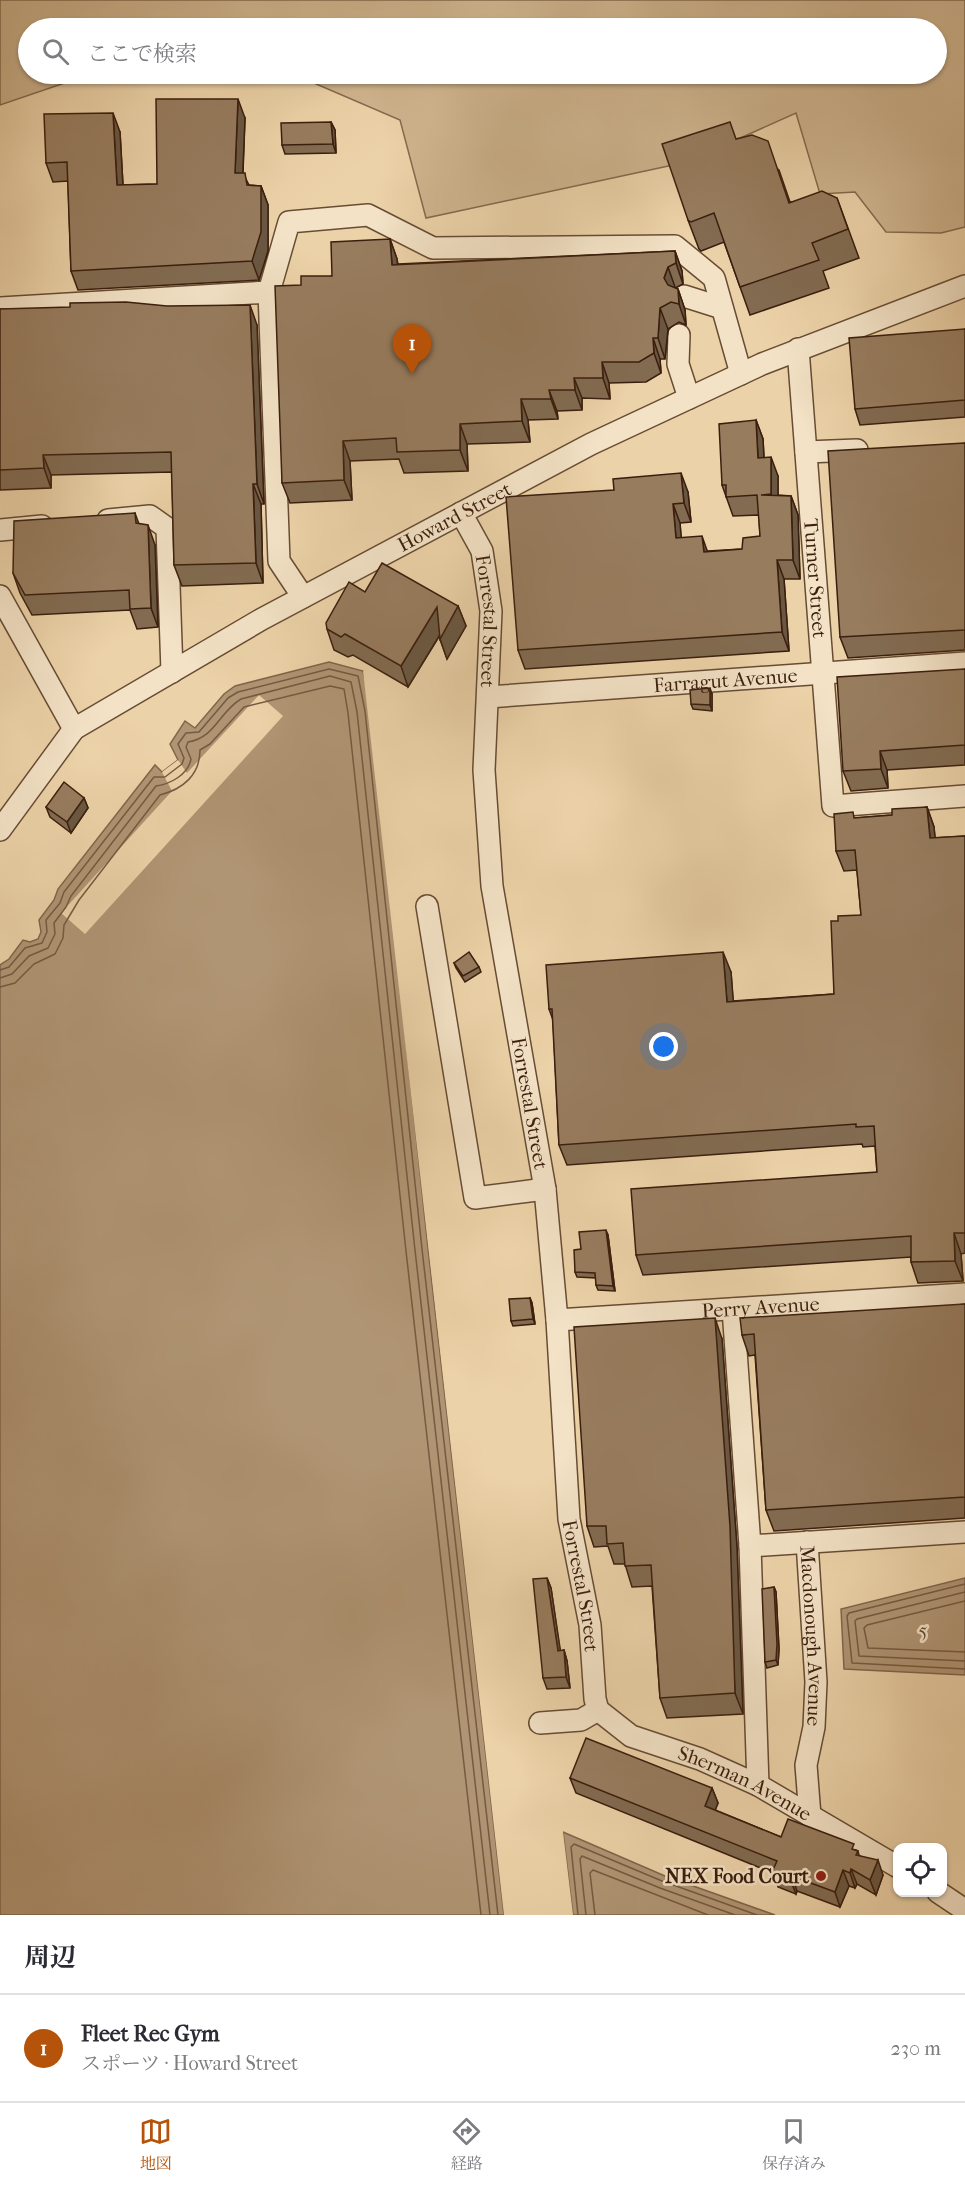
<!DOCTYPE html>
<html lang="ja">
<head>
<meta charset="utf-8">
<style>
	body { margin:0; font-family:"IM FELL French Canon","Noto Serif JP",serif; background:#f2f2f3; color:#2b2b33 }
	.controls { position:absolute; right:18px; bottom:18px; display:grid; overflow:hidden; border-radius:12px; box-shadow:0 2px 4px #0004 }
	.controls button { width:54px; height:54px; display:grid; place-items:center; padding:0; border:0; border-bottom:2px solid #e1e1e2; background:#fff; color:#2b2b33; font:30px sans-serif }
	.you { position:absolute; left:664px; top:1047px; width:21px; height:21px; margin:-15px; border:4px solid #fff; border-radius:50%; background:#1a73e8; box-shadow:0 0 0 9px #1a73e833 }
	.badge { display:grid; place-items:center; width:39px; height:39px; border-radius:50%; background:#b45309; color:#fff; font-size:20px; font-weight:700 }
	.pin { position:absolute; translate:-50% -50px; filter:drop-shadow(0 2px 3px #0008) }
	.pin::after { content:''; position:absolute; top:32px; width:21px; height:18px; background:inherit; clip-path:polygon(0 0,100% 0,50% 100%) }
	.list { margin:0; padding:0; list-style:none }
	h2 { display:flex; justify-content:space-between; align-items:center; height:78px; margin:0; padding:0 24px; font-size:26px }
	h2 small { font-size:20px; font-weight:400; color:#7c7c81 }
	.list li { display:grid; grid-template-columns:39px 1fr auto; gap:18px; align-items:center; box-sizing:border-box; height:108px; padding:0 24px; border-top:2px solid #e1e1e2 }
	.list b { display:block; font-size:22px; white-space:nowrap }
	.list p { margin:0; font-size:20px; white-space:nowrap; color:#7c7c81 }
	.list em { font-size:20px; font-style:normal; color:#7c7c81 }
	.icon { flex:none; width:33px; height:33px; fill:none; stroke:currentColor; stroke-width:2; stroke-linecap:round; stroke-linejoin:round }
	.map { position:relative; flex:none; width:965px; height:1915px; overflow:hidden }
	.search { position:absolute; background:#fff; box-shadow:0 2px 4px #0004; left:18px; right:18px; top:18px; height:66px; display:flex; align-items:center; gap:15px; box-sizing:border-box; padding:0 21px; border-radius:33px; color:#7c7c81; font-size:22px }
	.sheet { height:186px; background:#fff }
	nav { display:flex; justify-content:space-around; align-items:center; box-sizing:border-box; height:84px; border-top:2px solid #e1e1e2; background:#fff; font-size:16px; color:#7c7c81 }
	nav a { display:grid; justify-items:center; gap:3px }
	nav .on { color:#b45309 }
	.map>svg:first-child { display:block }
</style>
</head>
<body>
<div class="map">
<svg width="965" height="1915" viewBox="0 0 965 1915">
	<rect width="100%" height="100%" fill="#ecd2a8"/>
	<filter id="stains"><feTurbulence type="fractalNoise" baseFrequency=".00333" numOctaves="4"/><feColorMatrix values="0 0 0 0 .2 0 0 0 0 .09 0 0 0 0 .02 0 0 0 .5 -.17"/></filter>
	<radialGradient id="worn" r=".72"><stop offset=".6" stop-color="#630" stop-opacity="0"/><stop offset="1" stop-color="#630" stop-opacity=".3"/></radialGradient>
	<path fill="#ceb48e" stroke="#846a4e" stroke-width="1.5" d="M0,0H965V227L941,233L886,232L855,192L820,194L796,113L687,162L426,218L400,120L293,74H936V28H28V74H91L0,105Z"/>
	<g fill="#b09574" stroke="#81664b" stroke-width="1.5">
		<path d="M329,662L363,671L371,710L428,1248L504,1915H0V965L9,959L23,940L30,942L38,939L41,932L39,920L54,900L58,889L155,765L162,772L178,760L170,744L185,721L195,728L224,694L235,686Z"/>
		<path d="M965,1578V1675L844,1669L841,1609Z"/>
		<path d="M563,1832L665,1876L775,1915H573Z"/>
	</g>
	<g fill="#ecd2a8">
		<path d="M363,671L367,672L374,710L431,1248L507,1915H504Z"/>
		<path d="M259,695L283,716L85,934L61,913L172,791L162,772L178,760L187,773Z"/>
		<path d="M563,1829V1832L573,1915H570L560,1833Z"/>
	</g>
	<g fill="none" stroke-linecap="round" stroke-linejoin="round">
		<g stroke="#765a41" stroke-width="1.5">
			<path d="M0,970L9,967L25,948L42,943L47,932L46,920L60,903L64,892L154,777H165L182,764L184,758L178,744L186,733L199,732L228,698L238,692L329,669L358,676L365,711L422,1249L498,1915"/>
			<path d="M0,978L12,974L29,956L48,948L55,934L54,923L66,907L71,896L156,786C170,784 188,775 191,759L186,747L188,742C215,738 219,712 241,699L330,676L351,682L357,712L415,1250L490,1915"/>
			<path d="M0,987L15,983L34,964L55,954L63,938L64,925L79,900L160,795C183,789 200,775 200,750L210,744L244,707L330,686L344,689L348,713L406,1251L481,1915"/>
			<path d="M965,1584L849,1613L847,1616L852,1663L965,1669"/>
			<path d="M965,1592L857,1619L855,1621L859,1656L965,1661"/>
			<path d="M965,1601L867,1625L864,1628L868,1648L965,1652"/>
			<path d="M578,1915L571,1847L574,1844L662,1881L757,1915"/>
			<path d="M586,1915L580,1859L582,1856L660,1888L735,1915"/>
			<path d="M595,1915L590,1873L593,1870L708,1915"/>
		</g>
		<defs>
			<g id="minor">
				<path d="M684,296L722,308"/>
				<path d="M0,308L269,292"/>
				<path d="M679,335L678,364L689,398"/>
				<path id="s1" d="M798,349L833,806L965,796"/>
				<path d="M806,452L857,450"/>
				<path id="s2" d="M461,513L482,551L491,611L484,770L492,886L545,1189L557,1320L569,1519L590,1625L595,1699L598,1710L631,1736L700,1759L758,1785L898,1867"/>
				<path d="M108,520L150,516L167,528L172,672"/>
				<path d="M0,530L42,526"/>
				<path d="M0,596L74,729"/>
				<path d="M303,597L279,561L269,292L289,222L368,215L433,248L675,246L714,278L741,374"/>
				<path id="s3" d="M488,697L965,663"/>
				<path id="s4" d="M0,830L74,729L262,619L591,444L762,364L965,286"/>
				<path d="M427,906L475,1198L545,1189"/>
				<path d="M733,1309L750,1546L758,1785"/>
				<path id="s5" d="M557,1320L965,1294"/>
				<path id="s6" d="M807,1542L816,1682L814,1727L806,1765L810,1816"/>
				<path d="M750,1546L965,1532"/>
				<path d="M540,1723L581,1720L598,1710"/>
				<path d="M938,1892L965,1910"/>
			</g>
		</defs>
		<use href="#minor" stroke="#674c34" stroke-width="24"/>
		<use href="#minor" stroke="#f3e2c6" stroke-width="21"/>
	</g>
	<g fill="#826b51" stroke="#3b1f0e" stroke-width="1.5">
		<path d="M245,118L243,173L249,185L261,186L268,205V251L259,280L78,290L71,271L68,181L53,182L46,163L120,132L123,185L157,184Z"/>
		<path d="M331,122L335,130L336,153L285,154L282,145Z"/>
		<path d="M736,139L779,170L790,202L837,198L859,258L823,271L829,288L750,315L724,242L701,251L699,249L688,220Z"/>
		<path d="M390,239L397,259L398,264L675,251L682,271L683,284L675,288L678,289L685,310L686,325L679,322L668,329L665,359H660L661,373L646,382L609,383L610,399L582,398V410L557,411L558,419L528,420L530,442L467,444L468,471L404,473L399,459L350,461L352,500L290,503L282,483L301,285L332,276Z"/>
		<path d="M0,309L257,325L264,504H261L263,583L182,586L174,565L172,472L51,475V488L0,490Z"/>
		<path d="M965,329V417L860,425L855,409Z"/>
		<path d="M756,420L763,439L764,458L778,476V495L791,496L798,515L800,579H784L789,651L525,669L518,650L614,490L688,492L691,522L680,523L681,538L708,551L742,549L760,536L759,515L733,516L722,485Z"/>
		<path d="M965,443V650L848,658L840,637Z"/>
		<path d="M135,513L139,524L155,545L158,627L137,629L130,610L32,615L20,593L13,573Z"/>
		<path d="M365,592L458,606L466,626L447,659L440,639V635L408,687L353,655L348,657L334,650L327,629Z"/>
		<path d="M965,669V765L887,770L888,788L851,791L843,771Z"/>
		<path d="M712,694V711L693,709L691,704Z"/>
		<path d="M84,798L88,808L71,833L50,817L46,807Z"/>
		<path d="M927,807L934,827L935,838L965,836V1253L961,1254L963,1281L918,1283L911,1262V1257L643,1275L636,1255L877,1172L875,1146L863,1147L862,1144L567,1165L559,1145L553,1020L549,1009L731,972L733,1001L834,994L838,921L861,915L857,870L844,871L836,851L855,818L892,815Z"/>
		<path d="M454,963L479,967L481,972L465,982L456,968Z"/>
		<path d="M608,1235L615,1291L598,1290L596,1285V1278L577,1277L575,1272L581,1249Z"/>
		<path d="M530,1298L532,1303L535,1324L513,1326L511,1321Z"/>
		<path d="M965,1304V1518L774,1531L766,1510L755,1355L749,1356L742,1335Z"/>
		<path d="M722,1339L737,1547L743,1714L667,1718L660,1698L652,1586L632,1587L625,1564H614L608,1546L594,1547L587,1526Z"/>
		<path d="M547,1578L551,1588L560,1651L564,1650L567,1661L570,1688L547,1689L543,1678Z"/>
		<path d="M774,1587L776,1592L779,1649L778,1665L767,1668L765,1662Z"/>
		<path d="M570,1778L712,1788L718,1803L715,1810L781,1837L856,1850L858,1851L859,1855L883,1875L876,1895L857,1884L855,1888L849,1886L840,1907L797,1891L796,1894L778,1887L773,1873L576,1793Z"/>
	</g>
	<g fill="#6a5742" stroke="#3b1f0e" stroke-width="1.5">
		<path d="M238,99L245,118L242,192L235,173Z"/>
		<path d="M113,113L120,132L124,204L117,185Z"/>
		<path d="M331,122L335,130L336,153L333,144Z"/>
		<path d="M261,186L268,205V251L259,280L252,261Z"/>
		<path d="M390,239L397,259L399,285L392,265Z"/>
		<path d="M675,251L682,271L683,284L676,263Z"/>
		<path d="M668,267L675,287L672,298L664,278Z"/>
		<path d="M678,289L685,310L686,325L679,304Z"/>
		<path d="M250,305L257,325L264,504L257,484Z"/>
		<path d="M660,308L668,329L665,359L658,338Z"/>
		<path d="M653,338L660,359L661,373L654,353Z"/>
		<path d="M602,362L609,383L610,399L603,378Z"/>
		<path d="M574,378L582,398V410L575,390Z"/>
		<path d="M549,390L557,411L558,419L551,399Z"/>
		<path d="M521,399L528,420L530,442L522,421Z"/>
		<path d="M756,420L763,439L765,478L758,458Z"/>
		<path d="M460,424L467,444L468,471L460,450Z"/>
		<path d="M343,441L350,461L352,500L344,480Z"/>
		<path d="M43,455L51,475V488L44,468Z"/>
		<path d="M771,457L778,476V514L771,494Z"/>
		<path d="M681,473L688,492L691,522L684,503Z"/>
		<path d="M253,484L261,504L263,583L256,563Z"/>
		<path d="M791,496L798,515L800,579L793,560Z"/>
		<path d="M673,504L680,523L683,558L676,538Z"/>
		<path d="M148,525L155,545L158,627L151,608Z"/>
		<path d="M702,536L709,556L704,552Z"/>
		<path d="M777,560L784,579L789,651L782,632Z"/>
		<path d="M458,606L466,626L447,659L440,639Z"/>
		<path d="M437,607L444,628L408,687L401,666Z"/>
		<path d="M710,688L712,694V711L710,705Z"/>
		<path d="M880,751L887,770L888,788L881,769Z"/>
		<path d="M84,798L88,808L71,833L67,822Z"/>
		<path d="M927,807L934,827L937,858L930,838Z"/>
		<path d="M723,952L731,972L735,1022L727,1002Z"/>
		<path d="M606,1230L608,1235L615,1291L613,1286Z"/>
		<path d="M954,1233L961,1254L963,1281L955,1261Z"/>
		<path d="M530,1298L532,1303L535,1324L533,1319Z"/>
		<path d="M715,1318L722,1339L737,1547L743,1714L735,1693Z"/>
		<path d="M547,1578L551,1588L562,1661L558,1651Z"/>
		<path d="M774,1587L776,1592L779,1649L778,1665L776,1660Z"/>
		<path d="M564,1650L567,1661L570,1688L566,1677Z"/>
		<path d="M712,1788L718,1803L711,1821L705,1806Z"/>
		<path d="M878,1860L883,1875L876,1895L870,1880Z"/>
		<path d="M851,1869L857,1884L855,1888L850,1873Z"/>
		<path d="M843,1870L849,1886L840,1907L835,1892Z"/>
		<path d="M792,1876L797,1891L796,1894L790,1879Z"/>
	</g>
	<g fill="#977c5e" stroke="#3b1f0e" stroke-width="1.5">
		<path d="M156,99H238L235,173H245L247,185L261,186V232L252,261L71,271L67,162L46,163L44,114L113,113L117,185L157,184Z"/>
		<path d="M331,122L333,144L282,145L281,123Z"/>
		<path d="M730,122L736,139L752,135L768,141L789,203L822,191L837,198L848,229L812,243L819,260L740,287L714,213L691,222L688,220L662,144Z"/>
		<path d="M390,239L392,265L675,251L676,263L668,267L664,278L668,285L678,289L679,304L671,302L660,308L658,338H653L654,353L639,362H602L603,378H574L575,390H549L551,399H521L522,421L460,424V450L397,452L396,438L343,441L344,480L282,483L275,286L301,285V276H332L331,242Z"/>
		<path d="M126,302L167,306L250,305L257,484H253L256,563L174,565L171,452L43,455L44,468L0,470V309L70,307V303Z"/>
		<path d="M965,329V400L855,409L849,338Z"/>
		<path d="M756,420L758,458L771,457V494L761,495L791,496L793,560H777L782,632L518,650L506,497L614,490L613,479L681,473L684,503L673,504L676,538L702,536L704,552L742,549L743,538L760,536L757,495L726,497V485H722L719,424Z"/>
		<path d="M965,443V630L840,637L828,451Z"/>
		<path d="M135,513L136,523L148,525L151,608L130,609L129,590L25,595L13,573L14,521Z"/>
		<path d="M382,563L458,606L440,639L437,607L401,666L345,634L341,637L327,629L326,623L349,582L365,592Z"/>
		<path d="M965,669V745L880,751L881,769L843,771L837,677Z"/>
		<path d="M710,688V705L691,704L690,690Z"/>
		<path d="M64,782L84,798L67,822L46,807Z"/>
		<path d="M927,807L930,838L965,836V1233H954L955,1261L911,1262V1236L636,1255L631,1189L877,1172L874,1126L856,1127V1124L559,1145L552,1009H549L546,965L723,952L727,1002L834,994L831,921H838V916L861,915L855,850L836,851L834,814L853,812L854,818L892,815V809Z"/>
		<path d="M469,952L479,967L463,976L454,963Z"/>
		<path d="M606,1230L613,1286L596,1285L595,1273L575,1272L574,1250L581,1249L579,1232Z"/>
		<path d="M530,1298L533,1319L511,1321L509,1299Z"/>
		<path d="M965,1304V1497L766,1510L754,1334L742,1335L740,1318Z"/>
		<path d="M715,1318L730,1526L735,1693L660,1698L651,1565L625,1566L623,1543L607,1544L606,1526H587L574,1327Z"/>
		<path d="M547,1578L558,1651L564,1650L566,1677L543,1678L533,1579Z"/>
		<path d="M774,1587L777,1644L776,1660L765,1662L762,1589Z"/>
		<path d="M586,1738L712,1788L705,1806L781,1837L788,1819L854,1844L852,1849L858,1851L856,1855L878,1860L870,1880L851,1869L850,1873L843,1870L835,1892L792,1876L790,1879L772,1872L777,1861L570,1778Z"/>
	</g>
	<circle fill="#8f2418" stroke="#f3e2c6" stroke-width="2" cx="821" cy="1876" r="6"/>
	<g text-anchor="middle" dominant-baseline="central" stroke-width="5" stroke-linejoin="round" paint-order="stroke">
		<g font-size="20" fill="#3b1f0e" stroke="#f3e2c6">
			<text stroke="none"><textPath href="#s4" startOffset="561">Howard Street</textPath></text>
			<text stroke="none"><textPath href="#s1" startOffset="230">Turner Street</textPath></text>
			<text stroke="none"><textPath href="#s2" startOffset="114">Forrestal Street</textPath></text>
			<text stroke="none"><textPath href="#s3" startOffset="238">Farragut Avenue</textPath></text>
			<text stroke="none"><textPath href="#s2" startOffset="600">Forrestal Street</textPath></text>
			<text stroke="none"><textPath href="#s5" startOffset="204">Perry Avenue</textPath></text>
			<text stroke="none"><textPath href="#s2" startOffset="1086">Forrestal Street</textPath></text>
			<text stroke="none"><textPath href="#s6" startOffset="94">Macdonough Avenue</textPath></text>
			<text stroke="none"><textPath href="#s2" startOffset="1377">Sherman Avenue</textPath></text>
		</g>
		<g font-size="20" font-weight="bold" fill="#3b1f0e" stroke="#f3e2c6" text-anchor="end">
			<text x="809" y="1876">NEX Food Court</text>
		</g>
		<g font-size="21" font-style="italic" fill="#644832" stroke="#f3e2c6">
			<text x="923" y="1631">5</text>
		</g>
	</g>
	<rect width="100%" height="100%" filter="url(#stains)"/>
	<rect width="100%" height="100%" fill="url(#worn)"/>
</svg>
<div class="controls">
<button><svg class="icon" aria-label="locate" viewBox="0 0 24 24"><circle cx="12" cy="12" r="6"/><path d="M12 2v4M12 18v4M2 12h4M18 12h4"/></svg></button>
</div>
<div class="you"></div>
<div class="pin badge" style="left:412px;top:374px">1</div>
<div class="search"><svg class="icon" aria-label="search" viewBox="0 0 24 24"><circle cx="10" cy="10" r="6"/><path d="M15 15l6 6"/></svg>ここで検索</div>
</div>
<section class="sheet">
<h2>周辺<small></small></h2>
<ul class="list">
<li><span class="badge">1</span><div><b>Fleet Rec Gym</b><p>スポーツ · Howard Street</p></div><em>230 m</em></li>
</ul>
</section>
<nav>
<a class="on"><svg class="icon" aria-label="map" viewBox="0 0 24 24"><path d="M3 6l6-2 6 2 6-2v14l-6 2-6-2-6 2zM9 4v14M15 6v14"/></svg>地図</a>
<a><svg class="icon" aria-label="directions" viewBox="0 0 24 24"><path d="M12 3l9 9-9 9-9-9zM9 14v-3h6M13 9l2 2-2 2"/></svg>経路</a>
<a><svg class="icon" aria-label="saved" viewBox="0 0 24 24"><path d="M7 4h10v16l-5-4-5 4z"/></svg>保存済み</a>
</nav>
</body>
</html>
